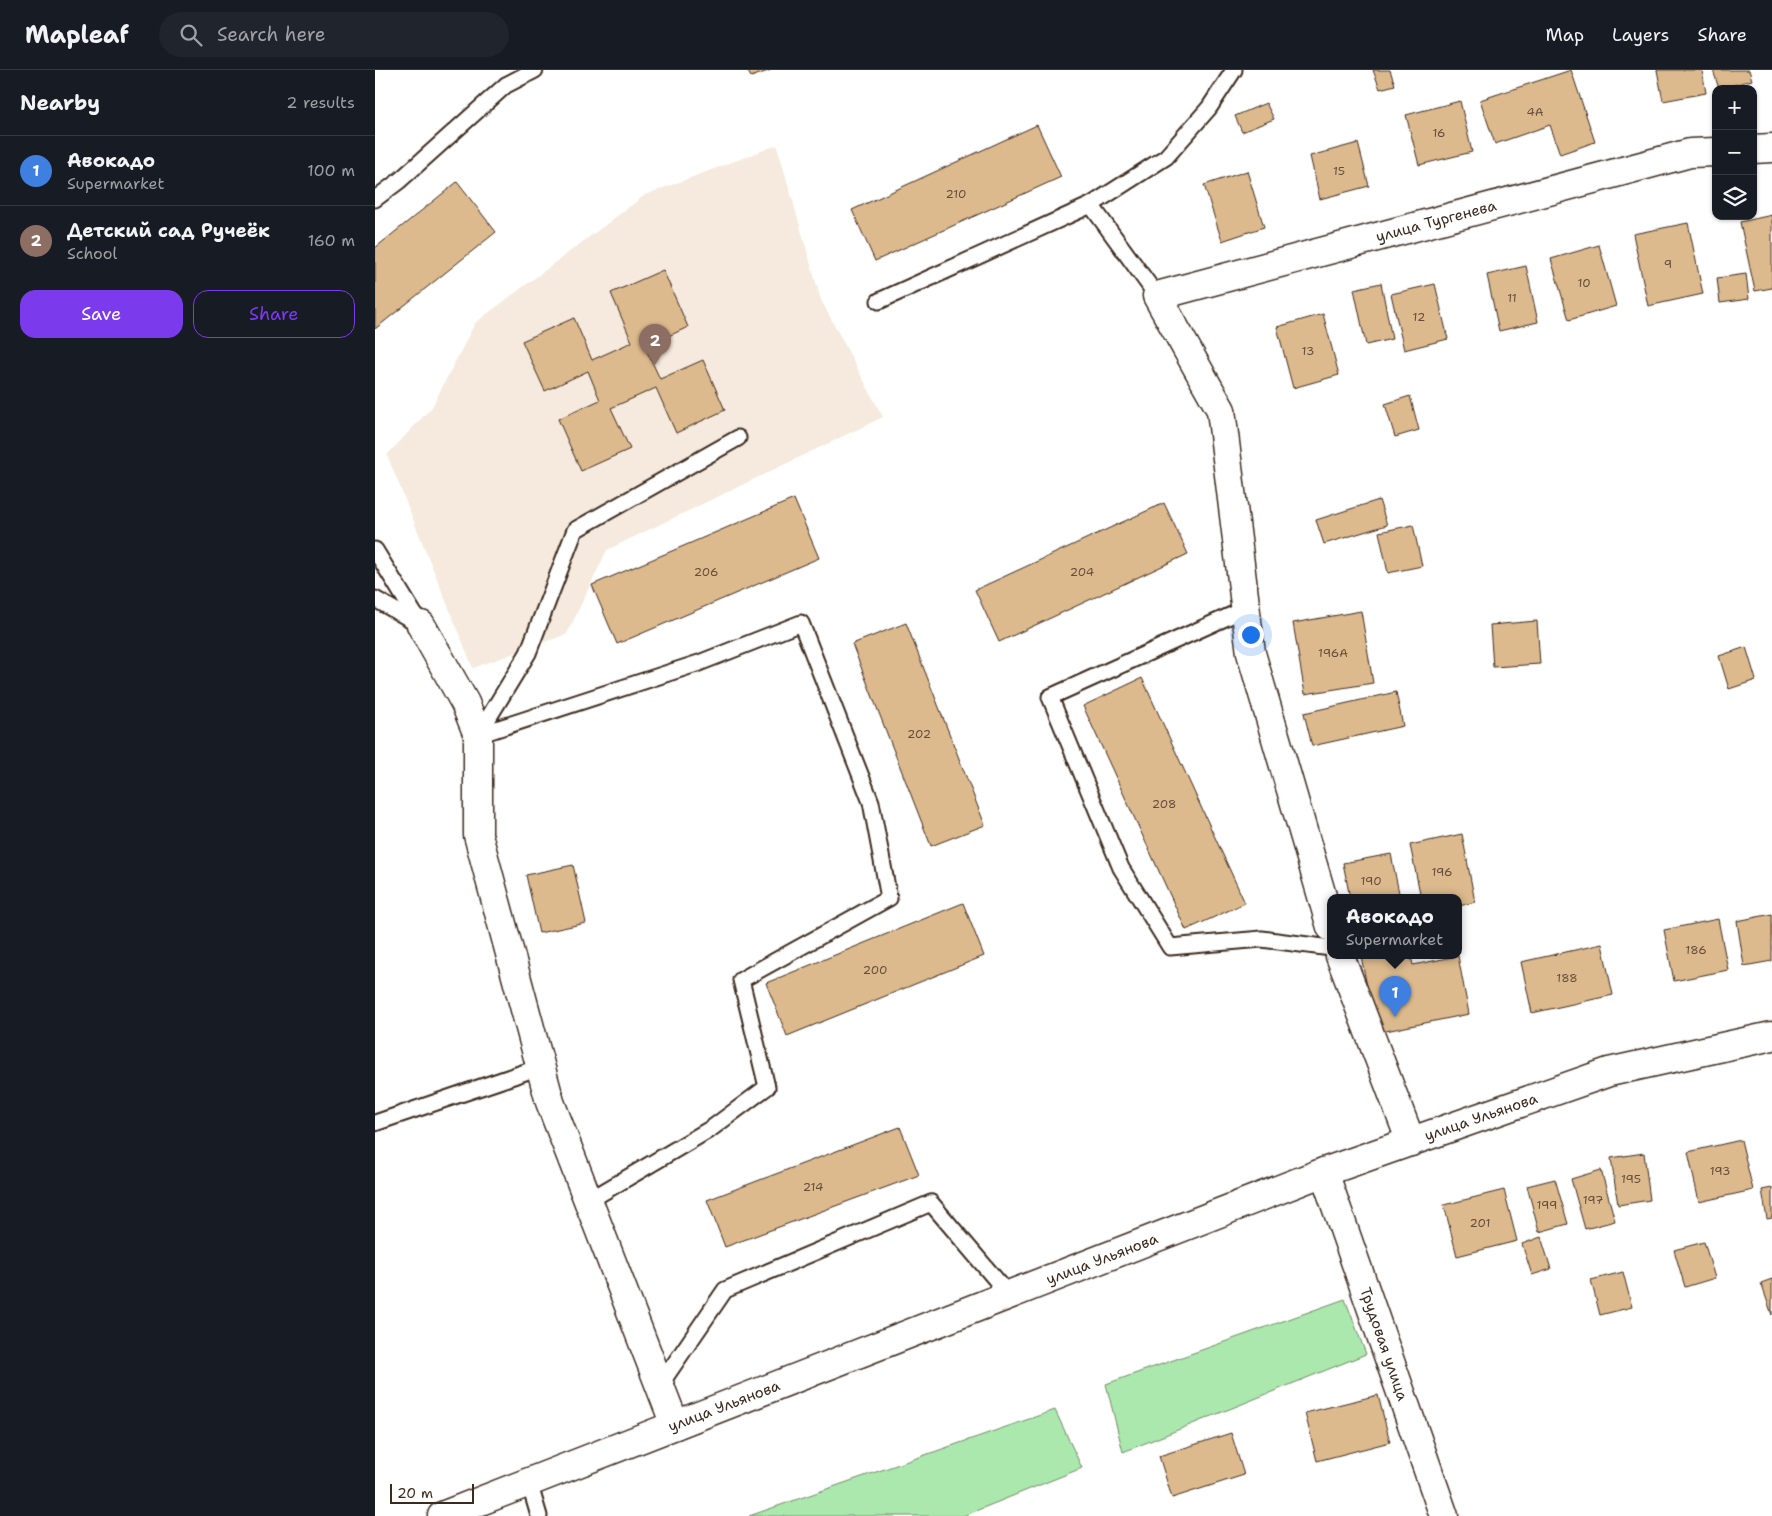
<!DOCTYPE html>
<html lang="en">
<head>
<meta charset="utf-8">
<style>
	body { margin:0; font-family:"Shantell Sans",sans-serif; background:#20242c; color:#f1f3f6 }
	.controls { position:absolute; right:15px; top:15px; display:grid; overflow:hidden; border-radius:10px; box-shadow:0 1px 4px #0004 }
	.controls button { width:45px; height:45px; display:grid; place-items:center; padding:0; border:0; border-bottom:1px solid #363941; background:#171b24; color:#f1f3f6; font:25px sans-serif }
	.scale { position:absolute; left:15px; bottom:12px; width:84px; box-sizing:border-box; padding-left:5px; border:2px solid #3b2a1e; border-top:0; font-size:14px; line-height:18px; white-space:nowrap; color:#3b2a1e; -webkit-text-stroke:4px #fff; paint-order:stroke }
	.you { position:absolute; left:875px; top:564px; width:18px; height:18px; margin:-12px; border:4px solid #fff; border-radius:50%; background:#1a73e8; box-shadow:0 0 0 8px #1a73e833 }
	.badge { display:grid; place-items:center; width:32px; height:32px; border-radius:50%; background:#7c3aed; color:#fff; font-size:16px; font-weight:700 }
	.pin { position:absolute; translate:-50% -41px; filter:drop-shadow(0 1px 2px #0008) }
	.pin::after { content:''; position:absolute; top:26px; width:18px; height:15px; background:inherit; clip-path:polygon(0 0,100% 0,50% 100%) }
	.popup { position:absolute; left:952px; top:824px; width:135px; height:65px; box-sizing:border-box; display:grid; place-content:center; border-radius:10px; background:#171b24; filter:drop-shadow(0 1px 4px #0005); font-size:16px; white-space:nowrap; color:#9ea1a6 }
	.popup b { font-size:19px; color:#f1f3f6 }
	.popup::after { content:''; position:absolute; left:50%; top:100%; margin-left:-10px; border:10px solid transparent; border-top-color:#171b24 }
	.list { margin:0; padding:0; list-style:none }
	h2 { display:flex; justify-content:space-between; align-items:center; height:65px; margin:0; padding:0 20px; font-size:21px }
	h2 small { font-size:16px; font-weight:400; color:#9ea1a6 }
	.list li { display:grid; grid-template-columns:32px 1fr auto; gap:15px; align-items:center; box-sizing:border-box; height:70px; padding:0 20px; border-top:1px solid #363941 }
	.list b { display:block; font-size:19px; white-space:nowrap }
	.list p { margin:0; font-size:16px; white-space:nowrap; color:#9ea1a6 }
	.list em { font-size:16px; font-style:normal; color:#9ea1a6 }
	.actions { display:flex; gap:10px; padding:15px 20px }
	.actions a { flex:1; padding:11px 0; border:1px solid #7c3aed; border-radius:15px; text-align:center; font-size:18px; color:#7c3aed }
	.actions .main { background:#7c3aed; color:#fff }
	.icon { flex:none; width:28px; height:28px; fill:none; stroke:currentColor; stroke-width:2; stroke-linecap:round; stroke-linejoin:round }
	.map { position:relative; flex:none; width:1397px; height:1446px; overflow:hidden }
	header { display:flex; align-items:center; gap:30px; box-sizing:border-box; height:70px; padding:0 25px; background:#171b24; border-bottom:1px solid #363941 }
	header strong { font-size:24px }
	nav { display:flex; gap:28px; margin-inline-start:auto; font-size:18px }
	.search { width:350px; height:45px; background:#20242c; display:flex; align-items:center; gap:12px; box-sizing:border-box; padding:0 18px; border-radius:28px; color:#9ea1a6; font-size:19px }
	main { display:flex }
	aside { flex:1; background:#171b24 }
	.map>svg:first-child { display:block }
</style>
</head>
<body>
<header>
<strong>Mapleaf</strong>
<div class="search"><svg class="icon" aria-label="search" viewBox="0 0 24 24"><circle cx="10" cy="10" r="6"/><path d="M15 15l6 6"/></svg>Search here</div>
<nav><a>Map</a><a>Layers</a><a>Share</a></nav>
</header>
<main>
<aside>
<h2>Nearby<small>2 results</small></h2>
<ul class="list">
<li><span class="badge" style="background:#3f7fe0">1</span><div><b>Авокадо</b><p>Supermarket</p></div><em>100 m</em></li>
<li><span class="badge" style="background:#8d6e63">2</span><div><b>Детский сад Ручеёк</b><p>School</p></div><em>160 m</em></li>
</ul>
<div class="actions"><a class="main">Save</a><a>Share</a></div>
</aside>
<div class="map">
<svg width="1397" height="1446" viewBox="0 0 1397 1446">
	<rect width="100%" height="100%" fill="#fff"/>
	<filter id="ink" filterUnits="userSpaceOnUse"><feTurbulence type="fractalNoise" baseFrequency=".02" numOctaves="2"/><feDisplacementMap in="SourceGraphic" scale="10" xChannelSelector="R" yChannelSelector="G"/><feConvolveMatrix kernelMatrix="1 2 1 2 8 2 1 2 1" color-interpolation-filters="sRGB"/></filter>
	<g filter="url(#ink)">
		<path fill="#f5eadd" d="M402,75L446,230L508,347L232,480L192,564L98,598L12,385L57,337L100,253L270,125Z"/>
		<g fill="#abe8ae" stroke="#738966">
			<path d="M970,1229L991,1284L748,1382L731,1314Z"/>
			<path d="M680,1340L707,1398L588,1446H374Z"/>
		</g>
		<g fill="#ddba8e" stroke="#3b2a1e">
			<path d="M372,0H396L376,7Z"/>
			<path d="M998,0H1015L1020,15L1005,19Z"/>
			<path d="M1196,0L1220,72L1185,84L1175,55L1120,74L1105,30Z"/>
			<path d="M1282,0H1327L1331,23L1288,31Z"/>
			<path d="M1338,0H1374L1377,10L1344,19Z"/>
			<path d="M1085,31L1097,82L1044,95L1031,45Z"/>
			<path d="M891,33L899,49L867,62L860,46Z"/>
			<path d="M662,55L686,107L500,191L477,140Z"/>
			<path d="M983,73L994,116L945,129L935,86Z"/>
			<path d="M872,101L889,157L847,171L829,115Z"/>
			<path d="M82,112L121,162L0,259V178Z"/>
			<path d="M1397,145V218L1380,221L1365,152Z"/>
			<path d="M1313,153L1328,224L1273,236L1258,164Z"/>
			<path d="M1224,175L1241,236L1194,250L1176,189Z"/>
			<path d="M1151,196L1163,252L1124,261L1112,205Z"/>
			<path d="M288,200L313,257L270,277L285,309L328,290L350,340L301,363L281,318L236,338L255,379L206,401L183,349L225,330L213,301L170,321L147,271L199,248L217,290L257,272L236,223Z"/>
			<path d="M1371,204L1374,229L1345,233L1342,208Z"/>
			<path d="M1006,213L1017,269L991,275L979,219Z"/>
			<path d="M1060,214L1073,269L1029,280L1016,224Z"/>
			<path d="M948,244L964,305L918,318L902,257Z"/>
			<path d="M1035,326L1044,360L1020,367L1010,334Z"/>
			<path d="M419,429L444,488L242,574L217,515Z"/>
			<path d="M1004,430L1012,455L949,474L941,450Z"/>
			<path d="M789,433L813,484L624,572L600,520Z"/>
			<path d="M1038,455L1047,496L1013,503L1004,462Z"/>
			<path d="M986,541L998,613L930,624L918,553Z"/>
			<path d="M1162,551L1165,594L1118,597L1115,555Z"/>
			<path d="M531,553L610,755L556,776L477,574Z"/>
			<path d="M1371,577L1381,610L1354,619L1344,586Z"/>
			<path d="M767,608L870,833L811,860L708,636Z"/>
			<path d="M1021,622L1028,656L937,676L929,643Z"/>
			<path d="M1087,764L1100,832L1084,836V828H1046L1035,775Z"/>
			<path d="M1016,784L1025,828H975L968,793Z"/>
			<path d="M198,795L211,853L164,863L151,805Z"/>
			<path d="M588,833L609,886L412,966L391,913Z"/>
			<path d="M1397,844V891L1369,896L1362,851Z"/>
			<path d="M1343,849L1353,900L1299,911L1289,860Z"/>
			<path d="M1227,874L1238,925L1157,943L1146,892Z"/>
			<path d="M986,886H1036L1038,895L1083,886L1094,944L1001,963Z"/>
			<path d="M525,1057L544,1105L350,1177L332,1130Z"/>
			<path d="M1366,1070L1378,1120L1324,1132L1313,1082Z"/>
			<path d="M1269,1083L1275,1130L1243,1135L1236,1088Z"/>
			<path d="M1226,1100L1240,1151L1210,1159L1196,1109Z"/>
			<path d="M1180,1109L1193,1154L1164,1162L1152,1116Z"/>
			<path d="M1397,1118V1148L1392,1149L1387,1120Z"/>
			<path d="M1129,1120L1142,1171L1082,1186L1069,1135Z"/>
			<path d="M1166,1167L1176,1199L1157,1205L1147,1174Z"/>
			<path d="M1329,1172L1340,1208L1310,1217L1299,1180Z"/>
			<path d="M1248,1202L1257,1237L1225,1245L1216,1210Z"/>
			<path d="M1397,1209V1245L1386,1213Z"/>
			<path d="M1003,1325L1015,1372L942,1391L930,1343Z"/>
			<path d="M856,1363L869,1405L797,1428L784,1386Z"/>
		</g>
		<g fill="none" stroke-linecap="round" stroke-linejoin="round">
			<defs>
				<g id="service">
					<path d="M0,129L24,111L131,15L160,0"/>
					<path d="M782,226L716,135L791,87L834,38L859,0"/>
					<path d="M504,231L716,135"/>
					<path d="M0,480L46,555"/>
					<path d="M0,529L44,554"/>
					<path d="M870,539L675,627L746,798L795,877L887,869L956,878"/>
					<path d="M0,1053L165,997"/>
					<path d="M213,1131L337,1058L392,1017L366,910L514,828L496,732L426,553L324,593L103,665L153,583L200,460L363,368"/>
					<path d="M285,1315L350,1220L556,1133L634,1225"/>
					<path d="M154,1412L164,1446"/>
				</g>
				<g id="minor">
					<path d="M1378,79L1397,78"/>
					<path d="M46,555L90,633L103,665V765L175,1032L300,1355"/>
					<path d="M956,857L876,583L846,340L782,226L1315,83L1341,82"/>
					<path d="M965,886L1036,1072"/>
					<path d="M949,1102L1069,1446"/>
				</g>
				<path id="secondary" d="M67,1446L949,1102L1234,1002L1397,966"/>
			</defs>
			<use href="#service" stroke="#3b2a1e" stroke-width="19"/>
			<use href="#minor" stroke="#3b2a1e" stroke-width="31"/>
			<use href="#secondary" stroke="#3b2a1e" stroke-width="31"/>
			<use href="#service" stroke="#fff" stroke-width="15"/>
			<use href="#minor" stroke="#fff" stroke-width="28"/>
			<use href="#secondary" stroke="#fff" stroke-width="28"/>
		</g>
	</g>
	<g text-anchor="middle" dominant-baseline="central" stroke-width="4" stroke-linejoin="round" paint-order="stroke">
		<g font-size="12" fill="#644e3a">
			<text x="1160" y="42">4А</text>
			<text x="1064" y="63">16</text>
			<text x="964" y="101">15</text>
			<text x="581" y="124">210</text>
			<text x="1293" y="194">9</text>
			<text x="1209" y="213">10</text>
			<text x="1137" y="228">11</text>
			<text x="1044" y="247">12</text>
			<text x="933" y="281">13</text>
			<text x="331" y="502">206</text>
			<text x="707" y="502">204</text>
			<text x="958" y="583">196А</text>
			<text x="544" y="664">202</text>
			<text x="789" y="734">208</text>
			<text x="1067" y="802">196</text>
			<text x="996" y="811">190</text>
			<text x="1321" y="880">186</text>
			<text x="500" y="900">200</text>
			<text x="1192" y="908">188</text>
			<text x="1345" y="1101">193</text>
			<text x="1256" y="1109">195</text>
			<text x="438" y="1117">214</text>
			<text x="1218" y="1130">197</text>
			<text x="1172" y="1135">199</text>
			<text x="1105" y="1153">201</text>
		</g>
		<g font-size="15" fill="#3b2a1e" stroke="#fff">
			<text transform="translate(1061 151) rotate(-15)">улица Тургенева</text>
			<text transform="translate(1106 1047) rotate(-19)">улица Ульянова</text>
			<text transform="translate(727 1189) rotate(-21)">улица Ульянова</text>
			<text transform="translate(1009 1274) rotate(71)">Трудовая улица</text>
			<text transform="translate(349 1336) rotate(-21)">улица Ульянова</text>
		</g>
	</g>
</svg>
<div class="controls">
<button>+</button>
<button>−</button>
<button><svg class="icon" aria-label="layers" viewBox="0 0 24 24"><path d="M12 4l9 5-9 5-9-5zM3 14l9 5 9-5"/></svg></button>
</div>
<div class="scale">20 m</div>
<div class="you"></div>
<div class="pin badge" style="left:1020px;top:947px;background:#3f7fe0">1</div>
<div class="popup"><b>Авокадо</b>Supermarket</div>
<div class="pin badge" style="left:280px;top:295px;background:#8d6e63">2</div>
</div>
</main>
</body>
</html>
